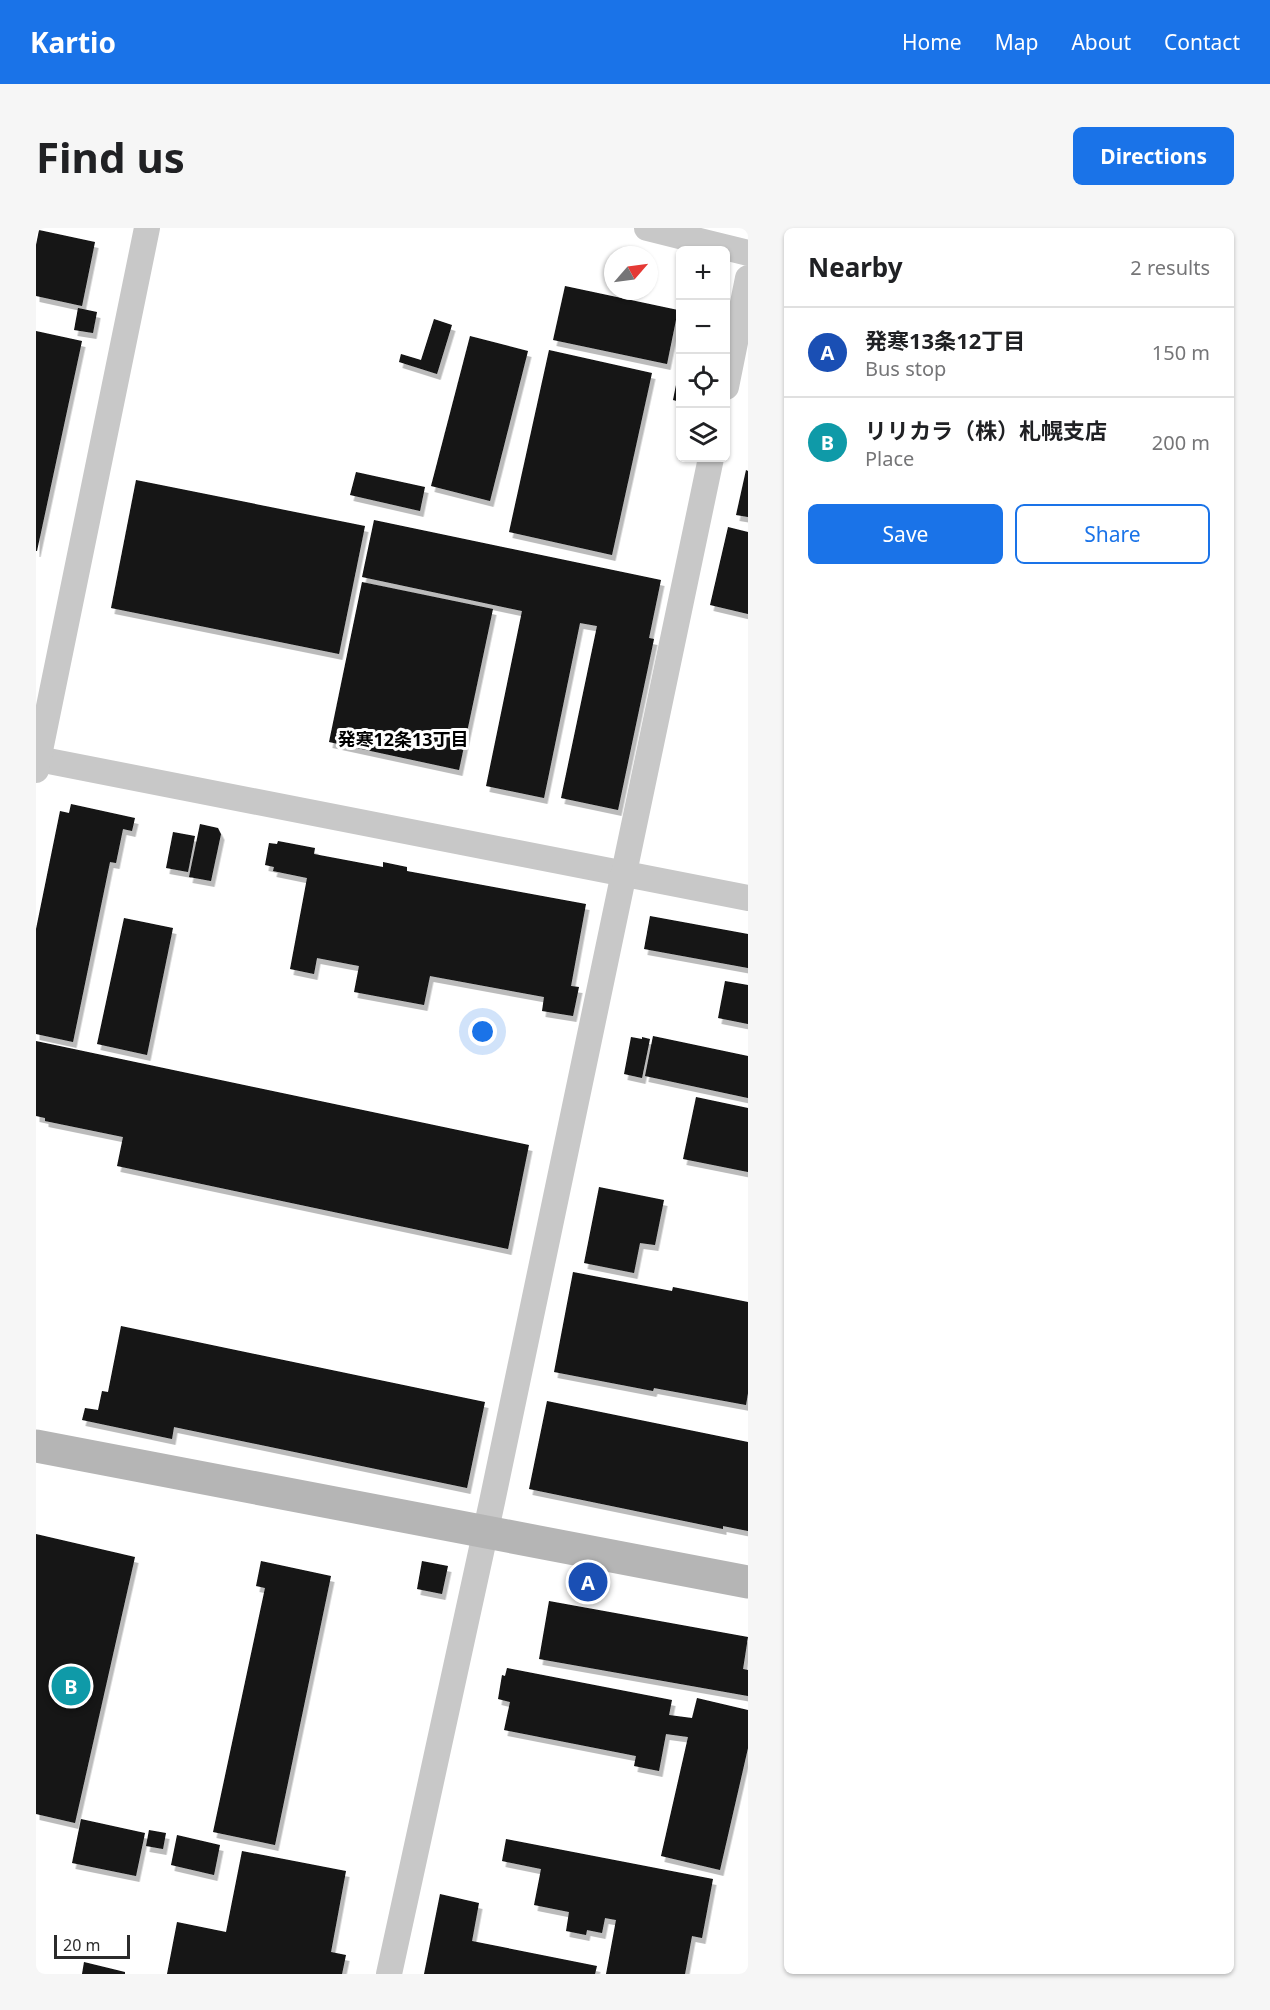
<!DOCTYPE html>
<html lang="en">
<head>
<meta charset="utf-8">
<style>
	body { margin:0; font-family:"Noto Sans","Noto Sans JP",sans-serif; background:#f6f6f6; color:#202124 }
	.controls { position:absolute; right:18px; top:18px; display:grid; overflow:hidden; border-radius:9px; box-shadow:0 2px 4px #0004 }
	.controls button { width:54px; height:54px; display:grid; place-items:center; padding:0; border:0; border-bottom:2px solid #e0e0e0; background:#fff; color:#202124; font:30px sans-serif }
	.compass { position:absolute; left:568px; top:18px; width:54px; height:54px; border-radius:50%; background:#fff; box-shadow:0 2px 4px #0004; rotate:62deg }
	.scale { position:absolute; left:18px; bottom:15px; width:76px; box-sizing:border-box; padding-left:6px; border:3px solid #2b2b2b; border-top:0; font-size:16px; line-height:21px; white-space:nowrap; color:#2b2b2b; -webkit-text-stroke:4px #fff; paint-order:stroke }
	.you { position:absolute; left:447px; top:804px; width:21px; height:21px; margin:-15px; border:4px solid #fff; border-radius:50%; background:#1a73e8; box-shadow:0 0 0 9px #1a73e833 }
	.badge { display:grid; place-items:center; width:39px; height:39px; border-radius:50%; background:#1a73e8; color:#fff; font-size:20px; font-weight:700 }
	.pin { position:absolute; translate:-50% -50%; border:3px solid #fff; box-shadow:0 2px 6px #0006 }
	.list { margin:0; padding:0; list-style:none }
	h2 { display:flex; justify-content:space-between; align-items:center; height:78px; margin:0; padding:0 24px; font-size:26px }
	h2 small { font-size:20px; font-weight:400; color:#757577 }
	.list li { display:grid; grid-template-columns:39px 1fr auto; gap:18px; align-items:center; box-sizing:border-box; height:90px; padding:0 24px; border-top:2px solid #e0e0e0 }
	.list b { display:block; font-size:22px; white-space:nowrap }
	.list p { margin:0; font-size:20px; white-space:nowrap; color:#757577 }
	.list em { font-size:20px; font-style:normal; color:#757577 }
	.actions { display:flex; gap:12px; padding:18px 24px }
	.actions a { flex:1; padding:14px 0; border:2px solid #1a73e8; border-radius:9px; text-align:center; font-size:21px; color:#1a73e8 }
	.actions .main { background:#1a73e8; color:#fff }
	.icon { flex:none; width:33px; height:33px; fill:none; stroke:currentColor; stroke-width:2; stroke-linecap:round; stroke-linejoin:round }
	.map { position:relative; flex:none; width:712px; height:1746px; overflow:hidden; border-radius:9px }
	header { display:flex; align-items:center; gap:36px; box-sizing:border-box; height:84px; padding:0 30px; background:#1a73e8; color:#fff }
	header strong { font-size:28px }
	nav { display:flex; gap:33px; margin-inline-start:auto; font-size:21px }
	.intro { display:flex; align-items:center; justify-content:space-between; box-sizing:border-box; height:144px; padding:0 36px }
	h1 { margin:0; font-size:42px }
	.button { padding:15px 27px; border-radius:9px; background:#1a73e8; color:#fff; font-size:21px; font-weight:700 }
	main { display:flex; gap:36px; padding:0 36px }
	aside { flex:1; background:#fff; border-radius:9px; box-shadow:0 2px 4px #0004 }
	.map>svg:first-child { display:block }
</style>
</head>
<body>
<header>
<strong>Kartio</strong>
<nav><a>Home</a><a>Map</a><a>About</a><a>Contact</a></nav>
</header>
<div class="intro"><h1>Find us</h1><a class="button">Directions</a></div>
<main>
<div class="map">
<svg width="712" height="1746" viewBox="0 0 712 1746">
	<defs>
		<filter id="shadow"><feDropShadow dx="3.5" dy="6" stdDeviation="0" flood-color="#0004"/></filter>
	</defs>
	<rect width="100%" height="100%" fill="#fff"/>
	<g fill="#121212" filter="url(#shadow)">
		<path d="M3,2L59,14L46,78L0,68V17Z"/>
		<path d="M529,58L642,82L631,136L517,112Z"/>
		<path d="M42,80L61,84L57,105L38,102Z"/>
		<path d="M398,91L416,97L401,146L363,134L365,126L385,132Z"/>
		<path d="M0,103L46,113L1,323H0Z"/>
		<path d="M434,108L492,123L454,273L395,258Z"/>
		<path d="M513,122L616,145L576,327L473,304Z"/>
		<path d="M643,142H644V174L637,172Z"/>
		<path d="M710,242L712,243V289L700,287Z"/>
		<path d="M320,244L389,259L384,283L314,267Z"/>
		<path d="M100,252L329,298L303,426L75,380Z"/>
		<path d="M338,292L625,352L613,410L618,411L582,582L525,570L561,398L544,395L508,570L450,558L486,383L326,349Z"/>
		<path d="M692,299L712,304V386L674,377Z"/>
		<path d="M326,354L457,381L423,542L293,514Z"/>
		<path d="M35,576L99,590L96,603L87,601L80,635L74,634L37,814L0,806V701L24,583L33,585Z"/>
		<path d="M164,596L182,600L185,606L175,653L153,649Z"/>
		<path d="M137,604L159,608L152,644L130,640Z"/>
		<path d="M242,613L279,620L278,626L347,639V634L371,639V643L550,676L535,758L543,759L537,788L506,783L508,769L394,748L388,777L318,764L323,738L281,730L278,746L254,741L271,650L237,643L238,639L229,637L233,615L241,616Z"/>
		<path d="M614,688L712,706V740L608,721Z"/>
		<path d="M88,690L137,700L111,827L61,816Z"/>
		<path d="M689,753L712,757V796L682,790Z"/>
		<path d="M617,808L712,828V870L609,848Z"/>
		<path d="M595,809L606,811V809L614,811L606,850L588,846Z"/>
		<path d="M0,813L493,917L472,1021L81,938L87,909L9,893V890L0,888Z"/>
		<path d="M660,869L712,880V944L647,931Z"/>
		<path d="M563,959L628,972L619,1017L604,1015L598,1045L548,1035Z"/>
		<path d="M537,1044L636,1063L637,1059L712,1074V1165L710,1177L618,1160L617,1163L518,1144Z"/>
		<path d="M85,1098L449,1174L431,1260L138,1199L136,1211L46,1192L49,1180L62,1182L66,1163L72,1164Z"/>
		<path d="M511,1173L712,1214V1303L687,1298V1301L493,1261Z"/>
		<path d="M0,1306L99,1329L39,1595L0,1586Z"/>
		<path d="M225,1333L295,1348L239,1617L177,1604L229,1360L220,1358Z"/>
		<path d="M386,1333L412,1338L406,1366L381,1361Z"/>
		<path d="M513,1373L712,1409L707,1441L712,1442V1468L503,1431Z"/>
		<path d="M471,1440L636,1472L633,1487L656,1490L661,1470L712,1482V1520L684,1642L625,1628L652,1509L630,1506L623,1543L598,1538L600,1528L468,1502L474,1474L462,1471L466,1447L469,1448Z"/>
		<path d="M45,1591L109,1605L100,1648L36,1635Z"/>
		<path d="M113,1602L130,1605L127,1621L110,1618Z"/>
		<path d="M141,1607L184,1617L178,1647L135,1637Z"/>
		<path d="M470,1611L677,1651L666,1710L656,1708L649,1746H570L580,1692L569,1690L566,1705L551,1702L550,1707L530,1703L533,1684L498,1677L505,1641L466,1633Z"/>
		<path d="M206,1623L310,1643L295,1724L310,1727L306,1746H131L141,1694L190,1704Z"/>
		<path d="M404,1666L443,1675L436,1713L561,1738L559,1746H388Z"/>
		<path d="M48,1734L89,1744V1746H46Z"/>
	</g>
	<g fill="none" stroke-linecap="round" stroke-linejoin="round">
		<g stroke="#c8c8c8" stroke-width="26">
			<path d="M611,0L712,25"/>
			<path d="M690,159L712,50"/>
			<path d="M2,531L712,670"/>
			<path d="M0,542L111,0"/>
			<path d="M353,1746L456,1274L675,230"/>
		</g>
		<path stroke="#b5b5b5" stroke-width="33" d="M0,1218L712,1354"/>
	</g>
	<g text-anchor="middle" dominant-baseline="central" stroke-width="6" stroke-linejoin="round" paint-order="stroke">
		<g font-size="18" font-weight="bold" fill="#000" stroke="#fff">
			<text x="367" y="511">発寒12条13丁目</text>
		</g>
	</g>
</svg>
<div class="controls">
<button>+</button>
<button>−</button>
<button><svg class="icon" aria-label="locate" viewBox="0 0 24 24"><circle cx="12" cy="12" r="6"/><path d="M12 2v4M12 18v4M2 12h4M18 12h4"/></svg></button>
<button><svg class="icon" aria-label="layers" viewBox="0 0 24 24"><path d="M12 4l9 5-9 5-9-5zM3 14l9 5 9-5"/></svg></button>
</div>
<svg class="compass" viewBox="-18 -18 36 36"><path d="M0-13l5 13h-10z" fill="#e53935"/><path d="M0 13l5-13h-10z" fill="#757577"/></svg>
<div class="scale">20 m</div>
<div class="you"></div>
<div class="pin badge" style="left:552px;top:1354px;background:#1a4fb4">A</div>
<div class="pin badge" style="left:35px;top:1458px;background:#0f9aa8">B</div>
</div>
<aside>
<h2>Nearby<small>2 results</small></h2>
<ul class="list">
<li><span class="badge" style="background:#1a4fb4">A</span><div><b>発寒13条12丁目</b><p>Bus stop</p></div><em>150 m</em></li>
<li><span class="badge" style="background:#0f9aa8">B</span><div><b>リリカラ（株）札幌支店</b><p>Place</p></div><em>200 m</em></li>
</ul>
<div class="actions"><a class="main">Save</a><a>Share</a></div>
</aside>
</main>
</body>
</html>
